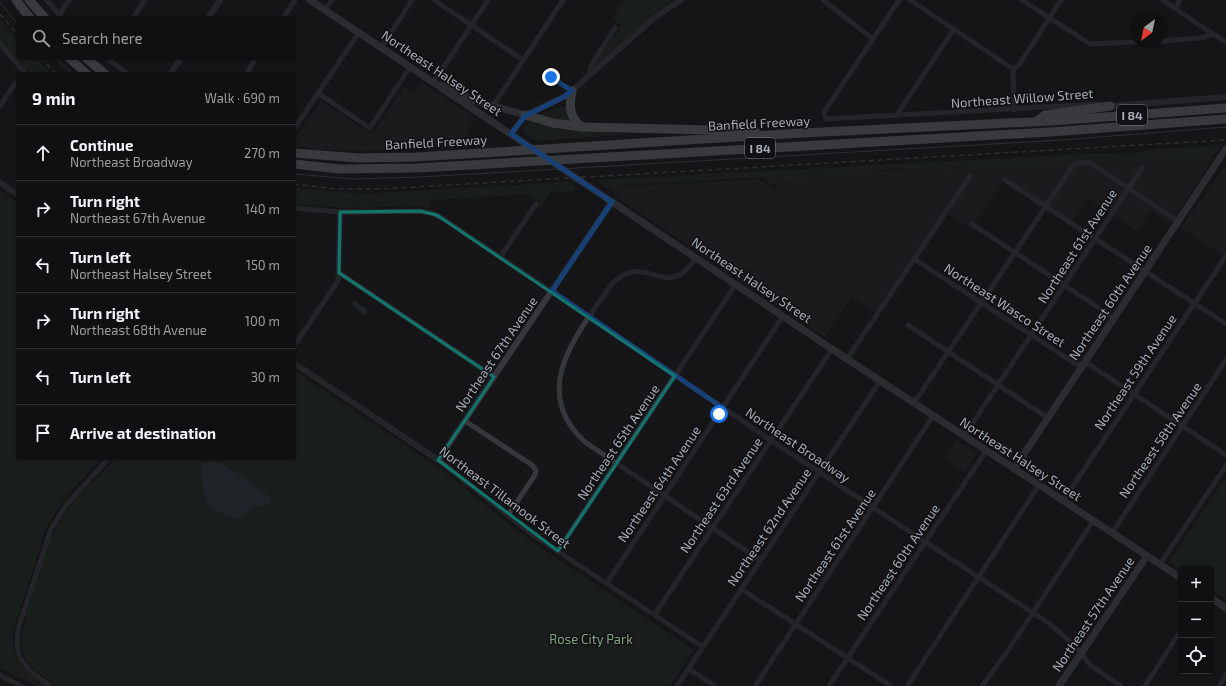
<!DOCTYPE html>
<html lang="en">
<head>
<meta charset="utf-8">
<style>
	body { margin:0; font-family:"Exo 2",sans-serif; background:#1e1e20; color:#f1f3f6 }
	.controls { position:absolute; right:12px; bottom:12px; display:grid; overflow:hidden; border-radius:4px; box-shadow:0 1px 3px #0004 }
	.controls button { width:36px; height:36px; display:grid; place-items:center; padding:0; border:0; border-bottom:1px solid #303032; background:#101012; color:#f1f3f6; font:20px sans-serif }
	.compass { position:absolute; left:1130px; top:12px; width:36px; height:36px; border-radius:50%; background:#101012; box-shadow:0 1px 3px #0004; rotate:213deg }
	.stop { position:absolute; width:12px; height:12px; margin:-9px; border:3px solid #1a73e8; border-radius:50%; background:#fff }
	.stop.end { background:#1a73e8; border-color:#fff; box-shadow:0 1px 4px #0008 }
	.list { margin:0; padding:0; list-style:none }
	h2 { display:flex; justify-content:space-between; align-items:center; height:52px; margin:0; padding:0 16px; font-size:17px }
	h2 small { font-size:13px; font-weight:400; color:#9c9d9f }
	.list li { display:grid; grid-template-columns:26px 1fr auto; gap:12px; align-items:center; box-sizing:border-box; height:56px; padding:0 16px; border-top:1px solid #303032 }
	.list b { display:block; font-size:15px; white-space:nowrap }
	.list p { margin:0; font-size:13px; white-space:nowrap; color:#9c9d9f }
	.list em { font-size:13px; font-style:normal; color:#9c9d9f }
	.icon { flex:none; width:22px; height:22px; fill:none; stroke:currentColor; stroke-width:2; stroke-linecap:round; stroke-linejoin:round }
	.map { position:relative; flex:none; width:1226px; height:686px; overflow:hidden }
	.search { position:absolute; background:#101012; box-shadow:0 1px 3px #0004; left:16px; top:16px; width:280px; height:44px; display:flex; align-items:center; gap:10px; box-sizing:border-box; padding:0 14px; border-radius:4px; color:#9c9d9f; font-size:15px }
	.panel { position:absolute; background:#101012; box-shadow:0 1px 3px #0004; left:16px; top:72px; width:280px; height:388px; border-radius:4px }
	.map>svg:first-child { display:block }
</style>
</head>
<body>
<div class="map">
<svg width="1226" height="686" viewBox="0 0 1226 686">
	<rect width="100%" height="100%" fill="#161618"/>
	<g fill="#222225">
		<path d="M422,82L475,118L467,130L468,147L361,151L313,149L294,145V141L321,101L372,135L404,87L414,93Z"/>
		<path d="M1207,155L1213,158L1171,223L1151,210L1137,231L1087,198L1071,222L1004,179L971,229L946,213L878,314L852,297L825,337L615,196L621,187L757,179L775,189L781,180L924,168Z"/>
		<path d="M1226,165V254L1223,255L1181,228Z"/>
		<path d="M956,440L977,453L964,472L944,459Z"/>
	</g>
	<g fill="#1e261f">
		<path d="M624,0H672L653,14L595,67L594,65L621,25L612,18Z"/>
		<path d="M0,19L18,41V58H35L51,74H31L3,46L0,42Z"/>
		<path d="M566,105L573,123L539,115L554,108L564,107Z"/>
		<path d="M528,122L566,130L630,134L536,141L523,132V128Z"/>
		<path d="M1221,146L1214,156L1099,162L1083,160L1035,165L985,166L983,169H967L965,166H958L944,172L943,168H912L877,171L874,174L780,180L777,184L769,183L762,177L621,186L616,194L596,180L1102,153L1132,154L1151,149Z"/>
		<path d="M569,182L575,187V191L551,192L539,211L537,209L540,202L533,200L532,195L528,194L432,200L430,208L416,206L346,208L294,204V188L361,194Z"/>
		<path d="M0,190L18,202V458H102L63,500L46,528L13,632C10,661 24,670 46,686H36L0,669Z"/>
		<path d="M294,370L438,467L529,540L694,650L670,686H57C38,672 22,666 21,640C31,595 41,545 69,508C82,489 102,476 115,458H294Z"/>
		<path d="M1226,477V600L1211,590V569H1181V571L1169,562Z"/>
	</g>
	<g fill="#2c353c">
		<path d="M354,300L357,301L359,305L367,309L366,315H363L352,304Z"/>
		<path d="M213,461C223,463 268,491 271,500V503L255,507L238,519L225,515L212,508L207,501L203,488L201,467L207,462Z"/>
	</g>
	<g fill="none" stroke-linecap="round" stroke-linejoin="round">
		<g stroke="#37383d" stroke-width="5">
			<path d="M47,0L62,18"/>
			<path d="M434,0L523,60"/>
			<path d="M823,0L873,39"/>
			<path d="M899,0L824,112L826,119L1098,104"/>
			<path d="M910,0L1013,69"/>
			<path d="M1022,0L1090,44L1140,42"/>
			<path d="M1163,0C1184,14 1204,29 1226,42"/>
			<path d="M1175,8L1180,0"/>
			<path d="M325,10L332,0"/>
			<path d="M59,15L69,0"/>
			<path d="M133,18L145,0"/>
			<path d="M283,18L295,0"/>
			<path d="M1160,41L1200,38L1211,35"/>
			<path d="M0,44L26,74"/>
			<path d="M382,47L412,0"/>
			<path d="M106,58L128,74"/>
			<path d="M246,74L256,58"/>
			<path d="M589,75L592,64L615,28"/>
			<path d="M551,77L572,91"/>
			<path d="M433,83L488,0"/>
			<path d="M318,93L370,128L410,67"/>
			<path d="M0,106L18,79"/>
			<path d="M493,106L563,0"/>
			<path d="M1014,110L1013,69L1019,65L1061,0"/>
			<path d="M896,116L954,29"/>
			<path d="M294,129L359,32"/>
			<path d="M1005,180L1226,324"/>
			<path d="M294,208L340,212L420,211L432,213L444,219L778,445L1050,624L1077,648L1090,665L1121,686"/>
			<path d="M972,224L1114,318"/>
			<path d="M501,256L536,204"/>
			<path d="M696,257C692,263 688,270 681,274C658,288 639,254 611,285C578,333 528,390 585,442L760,560"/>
			<path d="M914,259L1076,364L1090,365L1226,455"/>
			<path d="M339,273L494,377"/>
			<path d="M908,325L1048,418"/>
			<path d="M294,346L338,281L340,212"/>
			<path d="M847,359L970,176"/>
			<path d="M914,403L1074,164L1088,162L1092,164L1178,221"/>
			<path d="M465,421L532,465L536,470L535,475L508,515"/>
			<path d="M964,436L1142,168"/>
			<path d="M438,460L533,535L703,647"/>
			<path d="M1063,501L1226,256"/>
			<path d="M1112,533L1226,360"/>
			<path d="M558,551L736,284"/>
			<path d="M1160,564L1226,466"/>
			<path d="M607,583L783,316"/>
			<path d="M741,589L891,686"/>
			<path d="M655,614L832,349"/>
			<path d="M689,669L715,686"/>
			<path d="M0,675L21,686"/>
			<path d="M50,686L29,670L20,658L17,647L18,629L51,529L67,504L109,458"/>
			<path d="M677,686L880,381"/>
			<path d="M755,686L933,416"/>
			<path d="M829,686L986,451"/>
			<path d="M907,686L1039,485"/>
			<path d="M982,686L1007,652L1093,521"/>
			<path d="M1145,686L1181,630"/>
			<path d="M1219,686L1226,675"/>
		</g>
		<g stroke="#37383d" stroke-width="6">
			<path d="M208,18L220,0"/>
			<path d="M170,74L181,58"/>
			<path d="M1110,106L1226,97"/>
			<path d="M511,134L525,115L567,95L655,17L681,0"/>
			<path d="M0,183L18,195"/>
			<path d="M294,363L438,460L612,201"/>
		</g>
		<g stroke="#45474d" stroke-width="7">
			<path d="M310,0L847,359L1181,578"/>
			<path d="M441,85L455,90L472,100L525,115"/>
			<path d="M1014,469L1226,149"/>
			<path d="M1211,598L1226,608"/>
			<path d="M1059,686L1147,556"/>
		</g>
		<g stroke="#63666e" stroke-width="9">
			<path d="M16,0L30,18"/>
			<path d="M29,0L45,18"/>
			<path d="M69,58L87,74"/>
			<path d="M86,58L105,74"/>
			<path d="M572,91C569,106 569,117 582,127"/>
			<path d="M525,115L553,123L582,127L755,131"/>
			<path d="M1037,121L1045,115L1110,106"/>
			<path d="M294,153L359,158L416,157L802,133L1051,121L1226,108"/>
			<path d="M294,164L339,169L417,168L1050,132L1226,119"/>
		</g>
		<g stroke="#4a4c52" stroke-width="1">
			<path d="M0,2L18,25"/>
			<path d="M55,58L73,74"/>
			<path d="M294,174L354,179L420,177L1062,140L1226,127"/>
		</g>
		<g stroke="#4a4c52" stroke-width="1.5" stroke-dasharray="5 4" stroke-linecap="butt">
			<path d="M0,14L18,35"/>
			<path d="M40,58L57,74"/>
			<path d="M294,184L337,189H379L1226,140"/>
		</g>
	</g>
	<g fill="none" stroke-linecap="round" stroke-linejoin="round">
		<path stroke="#1a73e8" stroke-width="5" d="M551,77L572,91L564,97L525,116L511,134L612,202L552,291L723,408L719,414"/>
	</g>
	<path d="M0 0H1226V686H0ZM420,211L437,215L675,376L558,551L438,460L494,377L339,273L340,212Z" fill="#161618" fill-opacity=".55" fill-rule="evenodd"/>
	<path fill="none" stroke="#0f766e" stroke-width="3" stroke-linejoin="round" d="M420,211L437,215L675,376L558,551L438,460L494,377L339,273L340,212Z"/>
	<g text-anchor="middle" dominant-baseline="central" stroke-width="3" stroke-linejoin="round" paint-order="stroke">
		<g fill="#111113" stroke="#7b7e86" stroke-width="1">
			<rect x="1117" y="105" width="30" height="20" rx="3"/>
			<rect x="745" y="138" width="30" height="20" rx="3"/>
		</g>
		<g font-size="12" font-weight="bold" fill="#a8adb8">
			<text x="1132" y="115">I 84</text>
			<text x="760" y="148">I 84</text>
		</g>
		<g font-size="13" fill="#a8adb8" stroke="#111113">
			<text transform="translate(442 73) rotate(34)">Northeast Halsey Street</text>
			<text transform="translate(1022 98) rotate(-4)">Northeast Willow Street</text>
			<text transform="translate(759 123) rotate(-3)">Banfield Freeway</text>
			<text transform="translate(436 142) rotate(-3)">Banfield Freeway</text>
			<text transform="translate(1077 246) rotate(-57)">Northeast 61st Avenue</text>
			<text transform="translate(752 280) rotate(34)">Northeast Halsey Street</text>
			<text transform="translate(1110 302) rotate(-56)">Northeast 60th Avenue</text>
			<text transform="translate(1005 305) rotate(33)">Northeast Wasco Street</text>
			<text transform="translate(496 354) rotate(-56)">Northeast 67th Avenue</text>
			<text transform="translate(1135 372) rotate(-56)">Northeast 59th Avenue</text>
			<text transform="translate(1160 440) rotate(-56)">Northeast 58th Avenue</text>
			<text transform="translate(618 442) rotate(-56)">Northeast 65th Avenue</text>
			<text transform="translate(798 445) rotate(34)">Northeast Broadway</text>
			<text transform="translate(1021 459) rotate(33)">Northeast Halsey Street</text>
			<text transform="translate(659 484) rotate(-56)">Northeast 64th Avenue</text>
			<text transform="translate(721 495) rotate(-56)">Northeast 63rd Avenue</text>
			<text transform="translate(505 497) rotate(37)">Northeast Tillamook Street</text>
			<text transform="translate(769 527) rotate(-56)">Northeast 62nd Avenue</text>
			<text transform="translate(835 545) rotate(-56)">Northeast 61st Avenue</text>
			<text transform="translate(898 562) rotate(-56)">Northeast 60th Avenue</text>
			<text transform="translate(1093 614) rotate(-56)">Northeast 57th Avenue</text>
		</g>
		<g font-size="13" fill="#7fa381" stroke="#111113">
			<text x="591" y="639">Rose City Park</text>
		</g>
	</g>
</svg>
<div class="controls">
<button>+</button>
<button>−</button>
<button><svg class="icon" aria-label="locate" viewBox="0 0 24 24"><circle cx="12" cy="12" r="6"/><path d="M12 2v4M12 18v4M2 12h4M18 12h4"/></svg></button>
</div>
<svg class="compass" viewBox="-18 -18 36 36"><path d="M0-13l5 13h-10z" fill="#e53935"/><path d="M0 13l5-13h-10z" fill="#9c9d9f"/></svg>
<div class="stop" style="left:719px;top:414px"></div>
<div class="stop end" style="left:551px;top:77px"></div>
<div class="search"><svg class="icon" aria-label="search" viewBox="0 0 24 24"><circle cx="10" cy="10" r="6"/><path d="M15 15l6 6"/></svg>Search here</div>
<section class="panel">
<h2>9 min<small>Walk · 690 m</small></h2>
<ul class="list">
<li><svg class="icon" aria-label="ahead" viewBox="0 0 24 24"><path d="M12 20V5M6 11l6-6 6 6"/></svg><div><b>Continue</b><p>Northeast Broadway</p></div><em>270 m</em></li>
<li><svg class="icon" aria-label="right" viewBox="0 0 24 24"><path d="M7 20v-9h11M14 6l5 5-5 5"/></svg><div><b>Turn right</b><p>Northeast 67th Avenue</p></div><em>140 m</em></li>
<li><svg class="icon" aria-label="left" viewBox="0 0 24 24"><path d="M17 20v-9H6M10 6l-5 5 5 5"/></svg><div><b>Turn left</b><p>Northeast Halsey Street</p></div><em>150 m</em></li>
<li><svg class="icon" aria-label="right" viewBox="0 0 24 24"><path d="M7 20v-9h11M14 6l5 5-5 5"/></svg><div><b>Turn right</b><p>Northeast 68th Avenue</p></div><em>100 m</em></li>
<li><svg class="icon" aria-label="left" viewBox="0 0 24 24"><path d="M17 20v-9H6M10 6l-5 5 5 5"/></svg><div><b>Turn left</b></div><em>30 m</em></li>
<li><svg class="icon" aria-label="arrive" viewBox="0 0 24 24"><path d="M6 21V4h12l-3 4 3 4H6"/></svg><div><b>Arrive at destination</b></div></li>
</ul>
</section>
</div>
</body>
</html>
